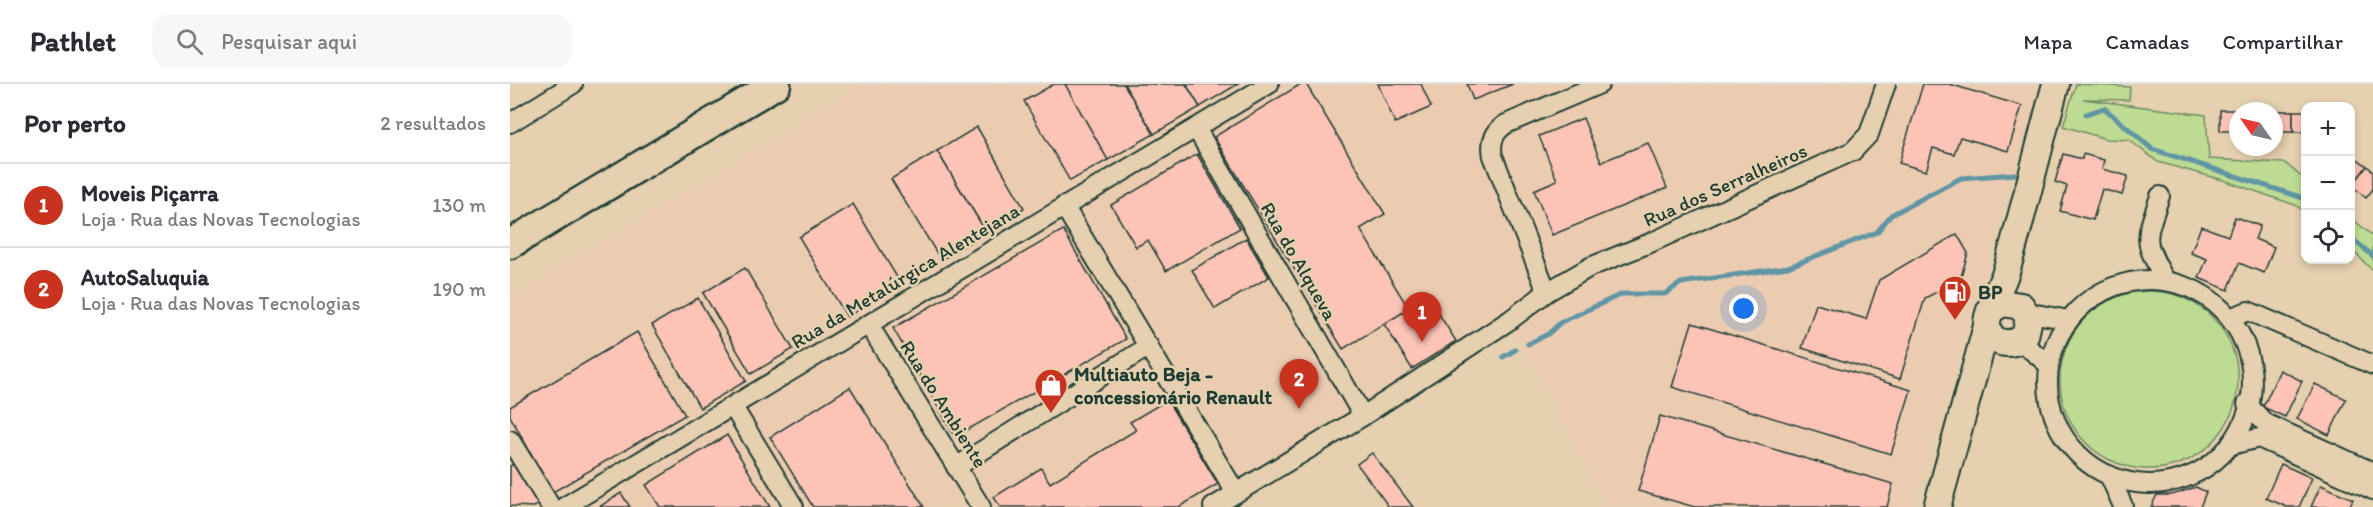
<!DOCTYPE html>
<html lang="pt">
<head>
<meta charset="utf-8">
<style>
	body { margin:0; font-family:Itim,sans-serif; background:#f7f7f7; color:#2b2b33 }
	.controls { position:absolute; right:18px; top:18px; display:grid; overflow:hidden; border-radius:12px; box-shadow:0 3px 9px #0003 }
	.controls button { width:54px; height:54px; display:grid; place-items:center; padding:0; border:0; border-bottom:2px solid #e1e1e2; background:#fff; color:#2b2b33; font:30px sans-serif }
	.compass { position:absolute; left:1719px; top:18px; width:54px; height:54px; border-radius:50%; background:#fff; box-shadow:0 3px 9px #0003; rotate:304deg }
	.you { position:absolute; left:1234px; top:225px; width:21px; height:21px; margin:-15px; border:4px solid #fff; border-radius:50%; background:#1a73e8; box-shadow:0 0 0 9px #1a73e833 }
	.badge { display:grid; place-items:center; width:39px; height:39px; border-radius:50%; background:#c8321e; color:#fff; font-size:20px; font-weight:700 }
	.pin { position:absolute; translate:-50% -50px; filter:drop-shadow(0 2px 3px #0008) }
	.pin::after { content:''; position:absolute; top:32px; width:21px; height:18px; background:inherit; clip-path:polygon(0 0,100% 0,50% 100%) }
	.list { margin:0; padding:0; list-style:none }
	h2 { display:flex; justify-content:space-between; align-items:center; height:78px; margin:0; padding:0 24px; font-size:26px }
	h2 small { font-size:20px; font-weight:400; color:#7c7c81 }
	.list li { display:grid; grid-template-columns:39px 1fr auto; gap:18px; align-items:center; box-sizing:border-box; height:84px; padding:0 24px; border-top:2px solid #e1e1e2 }
	.list b { display:block; font-size:22px; white-space:nowrap }
	.list p { margin:0; font-size:20px; white-space:nowrap; color:#7c7c81 }
	.list em { font-size:20px; font-style:normal; color:#7c7c81 }
	.icon { flex:none; width:33px; height:33px; fill:none; stroke:currentColor; stroke-width:2; stroke-linecap:round; stroke-linejoin:round }
	.map { position:relative; flex:none; width:1863px; height:423px; overflow:hidden }
	header { display:flex; align-items:center; gap:36px; box-sizing:border-box; height:84px; padding:0 30px; background:#fff; border-bottom:2px solid #e1e1e2 }
	header strong { font-size:28px }
	nav { display:flex; gap:33px; margin-inline-start:auto; font-size:21px }
	.search { width:420px; height:54px; background:#f7f7f7; display:flex; align-items:center; gap:15px; box-sizing:border-box; padding:0 21px; border-radius:18px; color:#7c7c81; font-size:22px }
	main { display:flex }
	aside { flex:1; background:#fff }
	.map>svg:first-child { display:block }
</style>
</head>
<body>
<header>
<strong>Pathlet</strong>
<div class="search"><svg class="icon" aria-label="search" viewBox="0 0 24 24"><circle cx="10" cy="10" r="6"/><path d="M15 15l6 6"/></svg>Pesquisar aqui</div>
<nav><a>Mapa</a><a>Camadas</a><a>Compartilhar</a></nav>
</header>
<main>
<aside>
<h2>Por perto<small>2 resultados</small></h2>
<ul class="list">
<li><span class="badge">1</span><div><b>Moveis Piçarra</b><p>Loja · Rua das Novas Tecnologias</p></div><em>130 m</em></li>
<li><span class="badge">2</span><div><b>AutoSaluquia</b><p>Loja · Rua das Novas Tecnologias</p></div><em>190 m</em></li>
</ul>
</aside>
<div class="map">
<svg width="1863" height="423" viewBox="0 0 1863 423">
	<rect width="100%" height="100%" fill="#e5d0af"/>
	<filter id="ink" filterUnits="userSpaceOnUse"><feTurbulence type="fractalNoise" baseFrequency=".0167" numOctaves="2"/><feDisplacementMap in="SourceGraphic" scale="12" xChannelSelector="R" yChannelSelector="G"/><feConvolveMatrix kernelMatrix="1 2 1 2 8 2 1 2 1" color-interpolation-filters="sRGB"/></filter>
	<g filter="url(#ink)">
		<path fill="#ecccb1" d="M352,0H1531L1403,423H1097L1000,236L703,423H0V214Z"/>
		<g fill="#bedb93" stroke="#6e8c64" stroke-width="1.5">
			<path d="M1566,0L1620,3L1619,16L1573,15L1696,31L1699,75L1775,79L1795,96V128L1785,121L1713,96L1648,78L1619,56L1596,55L1553,42Z"/>
			<path d="M1841,134L1863,152V187L1841,165Z"/>
			<circle cx="1639" cy="296" r="89"/>
		</g>
		<g fill="none" stroke-linecap="round" stroke-linejoin="round">
			<g stroke="#6196a4" stroke-width="5">
				<path d="M1576,30L1594,24L1642,65L1796,115"/>
				<path d="M1840,153L1863,172"/>
				<path d="M1018,260L1038,250L1051,238L1112,210H1155L1171,199L1278,183L1367,148L1381,131L1451,94L1505,90"/>
				<path d="M993,273L1005,266"/>
			</g>
		</g>
		<g fill="#fec3b7" stroke="#1f3d34" stroke-width="1.5">
			<path d="M544,0H555L598,76L560,97L514,17Z"/>
			<path d="M555,0H614L644,50L598,76Z"/>
			<path d="M614,0H676L690,23L644,50Z"/>
			<path d="M676,0H728L690,23Z"/>
			<path d="M791,0H796L875,130L850,145L899,225L833,265L704,53Z"/>
			<path d="M868,0H911L921,23L885,39Z"/>
			<path d="M957,0H1003L963,16Z"/>
			<path d="M1413,0H1439L1512,22L1498,67L1450,53L1444,70L1423,64L1416,87L1389,79Z"/>
			<path d="M1710,26H1730L1728,27V47H1710Z"/>
			<path d="M1748,26L1767,27V48H1764V27Z"/>
			<rect x="1767" y="27" width="16" height="21"/>
			<rect x="1783" y="27" width="13" height="21"/>
			<path d="M1073,34L1091,78L1138,59L1157,104L1042,151L1024,106L1047,96L1029,52Z"/>
			<path d="M467,43L514,124L476,148L427,67Z"/>
			<path d="M427,67L476,148L431,176L381,95Z"/>
			<path d="M687,70L730,144L656,187L638,156L626,163L601,121Z"/>
			<path d="M1553,70L1572,75L1573,70L1594,76L1592,85L1618,92L1612,111L1592,105L1583,136L1550,127L1557,102L1545,98Z"/>
			<path d="M1842,71L1857,82L1842,102L1840,73Z"/>
			<path d="M1857,82L1863,87V105L1856,114L1842,102Z"/>
			<path d="M343,120L391,200L337,233L289,153Z"/>
			<path d="M1725,133L1750,142L1745,155L1764,163L1754,189L1729,179L1718,206L1689,194L1697,175L1681,169L1691,142L1718,152Z"/>
			<path d="M553,146L616,255L445,353L383,244Z"/>
			<path d="M1447,150L1458,169L1450,196L1415,214L1390,295L1292,264L1306,220L1356,235L1369,196Z"/>
			<path d="M736,154L759,193L705,225L682,186Z"/>
			<path d="M235,184L283,265L241,290L193,209Z"/>
			<path d="M918,213L946,257L902,285L874,240Z"/>
			<path d="M188,214L236,297L190,324L142,241Z"/>
			<path d="M1182,239L1401,306L1381,370L1162,303Z"/>
			<path d="M127,248L175,331L43,408L0,332V323Z"/>
			<path d="M1770,286L1792,297L1775,333L1753,323Z"/>
			<path d="M1805,300L1836,315L1819,351L1787,335Z"/>
			<path d="M340,303L414,423H303L260,353Z"/>
			<path d="M657,316L708,400L669,423H490L484,413L531,384L540,399L626,346L620,338Z"/>
			<path d="M1150,332L1383,400L1377,423H1185L1128,407Z"/>
			<path d="M217,351L260,423H150L136,401Z"/>
			<path d="M862,369L903,423H879L847,380Z"/>
			<path d="M7,378L31,419L24,423L0,422V382Z"/>
			<path d="M1771,380L1802,394L1789,423H1777L1756,414Z"/>
			<path d="M1811,401L1843,415L1839,423H1801Z"/>
			<path d="M1686,403L1696,408L1690,423H1641L1647,411H1662Z"/>
			<path d="M111,409L120,423H89Z"/>
		</g>
		<g fill="none" stroke-linecap="round" stroke-linejoin="round">
			<defs>
				<g id="minor">
					<path d="M0,39L63,0"/>
					<path d="M686,44L853,332"/>
					<path d="M1650,112C1635,157 1632,154 1655,196"/>
					<path d="M554,122L726,409"/>
					<circle cx="1640" cy="298" r="102"/>
					<path d="M1037,208L983,72C980,58 984,48 996,40L1090,0"/>
					<path d="M1516,228L1559,236"/>
					<path d="M1720,234L1738,227L1863,281"/>
					<path d="M359,241L471,423"/>
					<path d="M1510,257L1539,281"/>
					<path d="M1737,320L1755,339L1863,388"/>
					<path d="M223,323L284,423"/>
					<path d="M0,356L41,423"/>
					<path d="M1721,361L1749,354L1863,406"/>
					<path d="M446,383L639,262"/>
					<path d="M1599,391L1613,422"/>
					<path d="M54,423L759,0"/>
					<path d="M703,423L853,332L1000,236L1037,208L1080,183L1140,159L1343,67L1359,50L1376,0"/>
				</g>
				<g id="secondary">
					<path d="M1481,226L1492,219L1511,222L1519,234L1515,252C1502,264 1478,261 1477,240C1477,227 1491,202 1496,188C1514,126 1529,62 1546,0"/>
					<path d="M1427,423L1477,242"/>
				</g>
				<path id="primary" d="M0,160L266,0"/>
			</defs>
			<use href="#minor" stroke="#1f3d34" stroke-width="22"/>
			<use href="#secondary" stroke="#1f3d34" stroke-width="30"/>
			<use href="#primary" stroke="#1f3d34" stroke-width="33"/>
			<use href="#minor" stroke="#e5d0af" stroke-width="18"/>
			<use href="#secondary" stroke="#e5d0af" stroke-width="26"/>
			<use href="#primary" stroke="#e5d0af" stroke-width="28"/>
		</g>
	</g>
	<defs>
		<symbol id="fuel-pin" viewBox="-11 -11 22 30"><path d="M0 17L-7.5 6A9.5 9.5 0 1 1 7.5 6Z" fill="#c8321e" stroke="#e5d0af"/><path d="M-5.5-6h7V0h2V4h1.3V-2.5L3-4.5l.8-.8L6-3V5H2.5V1h-1V6h-7ZM-4.2-4.7v3.2H.2V-4.7Z" fill="#fff"/></symbol>
		<symbol id="shop-pin" viewBox="-11 -11 22 30"><path d="M0 17L-7.5 6A9.5 9.5 0 1 1 7.5 6Z" fill="#c8321e" stroke="#e5d0af"/><path d="M-5-2.5h2.3a2.7 3.5 0 0 1 5.4 0H5L5.5 6h-11ZM-1.5-2.5h3a1.5 2.3 0 0 0-3 0Z" fill="#fff"/></symbol>
	</defs>
	<g fill-rule="evenodd">
		<use href="#fuel-pin" x="1426" y="189" width="38" height="52"/>
		<use href="#shop-pin" x="522" y="282" width="38" height="52"/>
	</g>
	<g text-anchor="middle" dominant-baseline="central" stroke-width="5" stroke-linejoin="round" paint-order="stroke">
		<g font-size="20" fill="#1f3d34" stroke="#e5d0af">
			<text transform="translate(1215 101) rotate(-24)">Rua dos Serralheiros</text>
			<text transform="translate(789 177) rotate(60)">Rua do Alqueva</text>
			<text transform="translate(395 192) rotate(-31)">Rua da Metalúrgica Alentejana</text>
			<text transform="translate(434 320) rotate(58)">Rua do Ambiente</text>
		</g>
		<g font-size="20" font-weight="bold" fill="#1f3d34" stroke="#e5d0af" text-anchor="start">
			<text x="1468" y="208">BP</text>
			<text x="564" y="290">Multiauto Beja -<tspan x="564" dy="23">concessionário Renault</tspan></text>
		</g>
	</g>
</svg>
<div class="controls">
<button>+</button>
<button>−</button>
<button><svg class="icon" aria-label="locate" viewBox="0 0 24 24"><circle cx="12" cy="12" r="6"/><path d="M12 2v4M12 18v4M2 12h4M18 12h4"/></svg></button>
</div>
<svg class="compass" viewBox="-18 -18 36 36"><path d="M0-13l5 13h-10z" fill="#e53935"/><path d="M0 13l5-13h-10z" fill="#7c7c81"/></svg>
<div class="you"></div>
<div class="pin badge" style="left:912px;top:258px">1</div>
<div class="pin badge" style="left:789px;top:325px">2</div>
</div>
</main>
</body>
</html>
